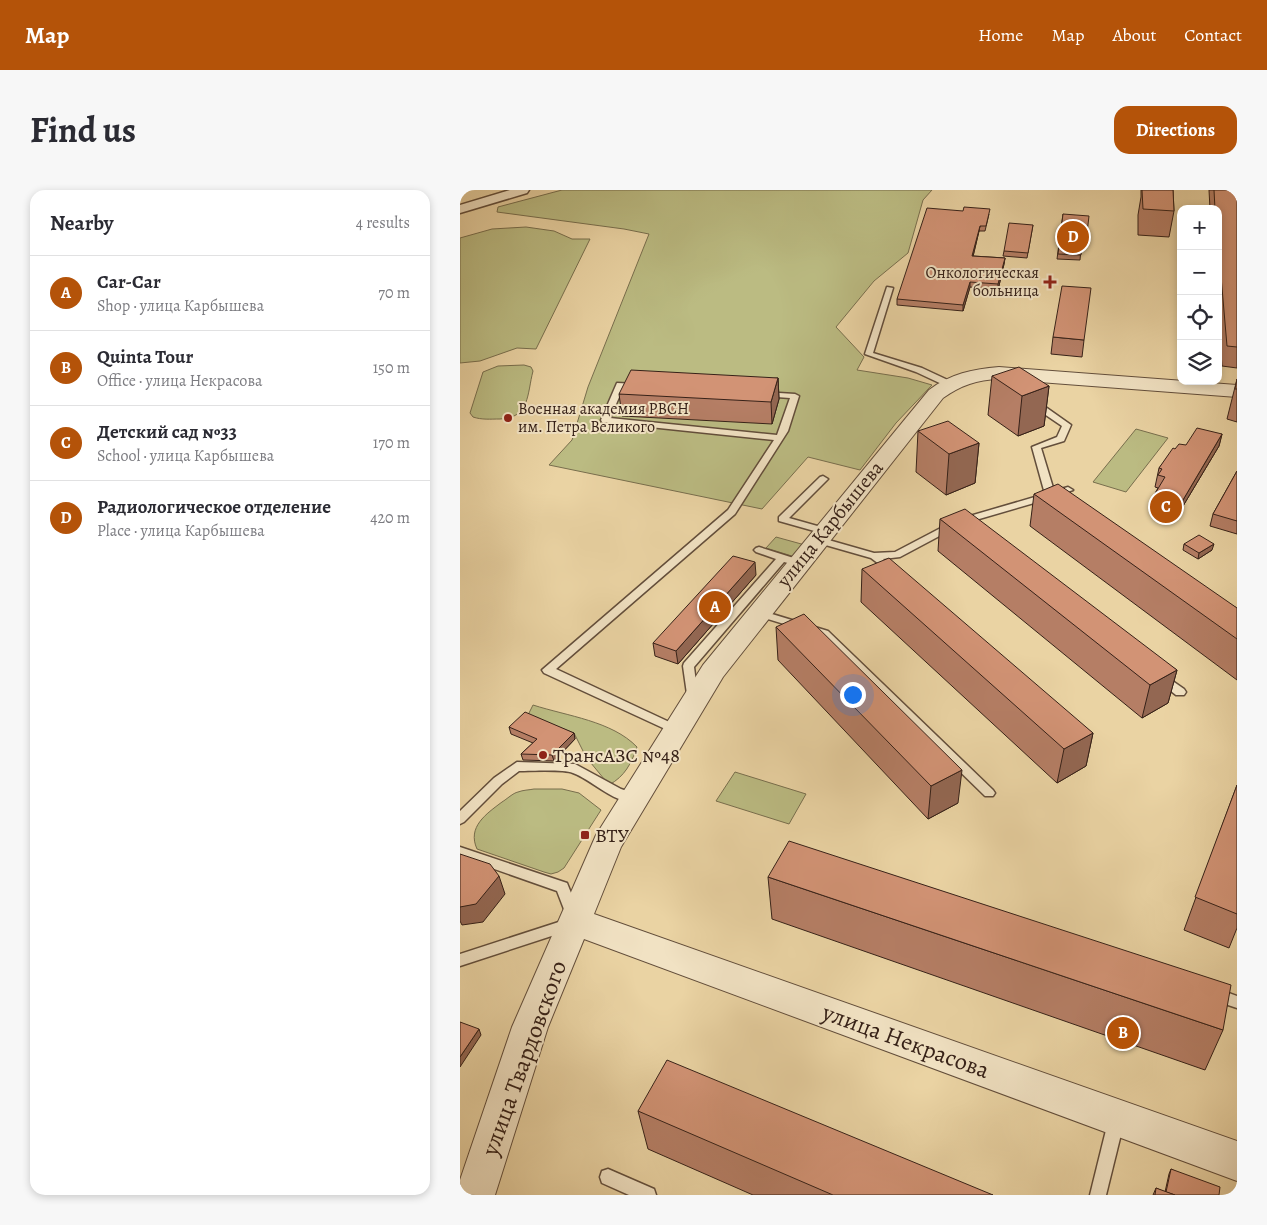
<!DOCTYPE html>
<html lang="en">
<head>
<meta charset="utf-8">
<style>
	body { margin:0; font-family:Alegreya,serif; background:#f7f7f7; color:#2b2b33 }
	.controls { position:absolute; right:15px; top:15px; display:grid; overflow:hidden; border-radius:10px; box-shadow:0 2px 8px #0003 }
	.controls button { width:45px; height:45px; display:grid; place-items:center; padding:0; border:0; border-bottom:1px solid #e1e1e2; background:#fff; color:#2b2b33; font:25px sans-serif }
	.you { position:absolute; left:392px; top:504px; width:18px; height:18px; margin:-12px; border:4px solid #fff; border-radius:50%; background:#1a73e8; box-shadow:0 0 0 8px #1a73e833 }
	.badge { display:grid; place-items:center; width:32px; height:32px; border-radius:50%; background:#b45309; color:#fff; font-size:16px; font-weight:700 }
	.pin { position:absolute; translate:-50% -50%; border:2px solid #fff; box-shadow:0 1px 5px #0006 }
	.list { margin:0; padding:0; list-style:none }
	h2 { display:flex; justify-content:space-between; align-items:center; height:65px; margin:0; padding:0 20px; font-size:21px }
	h2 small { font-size:16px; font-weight:400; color:#7c7c81 }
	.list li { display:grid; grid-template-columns:32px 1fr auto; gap:15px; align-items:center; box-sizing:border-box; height:75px; padding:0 20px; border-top:1px solid #e1e1e2 }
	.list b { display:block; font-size:19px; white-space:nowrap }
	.list p { margin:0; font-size:16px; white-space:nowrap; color:#7c7c81 }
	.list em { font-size:16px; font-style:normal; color:#7c7c81 }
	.icon { flex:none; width:28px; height:28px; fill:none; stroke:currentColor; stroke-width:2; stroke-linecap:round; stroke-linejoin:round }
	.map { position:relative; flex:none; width:777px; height:1005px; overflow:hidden; border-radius:15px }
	header { display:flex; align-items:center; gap:30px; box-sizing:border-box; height:70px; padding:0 25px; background:#b45309; color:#fff }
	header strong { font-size:24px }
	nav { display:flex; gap:28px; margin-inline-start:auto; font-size:18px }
	.intro { display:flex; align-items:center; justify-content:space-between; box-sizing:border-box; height:120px; padding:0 30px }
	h1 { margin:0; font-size:35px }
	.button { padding:12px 22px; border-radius:15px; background:#b45309; color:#fff; font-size:18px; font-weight:700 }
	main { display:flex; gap:30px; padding:0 30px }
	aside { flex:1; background:#fff; border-radius:15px; box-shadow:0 2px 8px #0003 }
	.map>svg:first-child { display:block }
</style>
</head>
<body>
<header>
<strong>Map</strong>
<nav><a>Home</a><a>Map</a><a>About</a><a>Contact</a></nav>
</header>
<div class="intro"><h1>Find us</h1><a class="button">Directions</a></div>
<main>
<aside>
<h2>Nearby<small>4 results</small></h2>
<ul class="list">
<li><span class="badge">A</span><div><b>Car-Car</b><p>Shop · улица Карбышева</p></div><em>70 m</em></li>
<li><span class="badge">B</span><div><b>Quinta Tour</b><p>Office · улица Некрасова</p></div><em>150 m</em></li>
<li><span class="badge">C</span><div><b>Детский сад №33</b><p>School · улица Карбышева</p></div><em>170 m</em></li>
<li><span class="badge">D</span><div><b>Радиологическое отделение</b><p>Place · улица Карбышева</p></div><em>420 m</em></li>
</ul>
</aside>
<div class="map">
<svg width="777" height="1005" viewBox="0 0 777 1005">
	<rect width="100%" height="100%" fill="#ead3a3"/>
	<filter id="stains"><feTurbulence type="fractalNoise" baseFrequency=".004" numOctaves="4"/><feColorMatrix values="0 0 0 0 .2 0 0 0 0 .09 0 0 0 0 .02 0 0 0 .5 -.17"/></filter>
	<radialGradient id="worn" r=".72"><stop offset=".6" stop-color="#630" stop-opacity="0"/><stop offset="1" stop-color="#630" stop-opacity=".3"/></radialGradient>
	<g fill="#bbbb82" stroke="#786e4d">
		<path d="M102,0H472L463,10L448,63L414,91L376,137L404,167L397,180L448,188L472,195L436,233L400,280L348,267L302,319L89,275L112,250L128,197L189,44L164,39L37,22L38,17Z"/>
		<path d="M66,37L94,41L112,49H130L76,159L57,158L20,171L0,173V48L32,39Z"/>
		<path d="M64,175L71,177L73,181C67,204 70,228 40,229C30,229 22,230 13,227L10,223L23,182L38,176Z"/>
		<path d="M676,239L708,248L666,302L633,292Z"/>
		<path d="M316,347L345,355L335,367L306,358Z"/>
		<path d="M73,515C107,526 152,531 177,557C171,574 165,586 149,595L126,567L114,543L68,525Z"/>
		<path d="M275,582L346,604L329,634L256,611Z"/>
		<path d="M74,599H102L119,603L141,620L104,678L98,682L91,684L84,682L17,659C7,637 26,624 42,612C47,609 53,603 58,602C63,600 69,600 74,599Z"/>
	</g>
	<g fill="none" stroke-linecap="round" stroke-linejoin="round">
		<defs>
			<g id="service">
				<path d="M427,97L433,98L413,163L462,178L492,192V196H486L456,182L405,164Z"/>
				<path d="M157,193L178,194L182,196L178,198H163L150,228L317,245L330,208L303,206L299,204L303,202L335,204L339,206L328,241L275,324L96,479L220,537L222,540L220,543L216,544L84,483L82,480L268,320L314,250L142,232L141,230Z"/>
				<path d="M571,211H577L611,235L604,251L581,258L594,301L608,297L613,300L596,306L599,309L597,311H591L588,309L502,334L440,367L423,369L436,380L431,383L411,368L355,352L353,350L358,347L414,363L435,362L496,330L585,304L572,257L597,247L602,236L571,215Z"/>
				<path d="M363,286L368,289L329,328L368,339V343L365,344L319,331V327L360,287Z"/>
				<path d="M299,357L343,371L344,373L339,376L324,372L234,477L238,508L232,512L228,511L223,476L224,473L316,369L296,362L294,360L296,358Z"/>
				<path d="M299,420L368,441L533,600L535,603L533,606H525L360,445L295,425L294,423Z"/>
				<path d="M701,483L724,499L726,502L724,505H716L697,490L695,487L697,484Z"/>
				<path d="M57,572L115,574L161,599L179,605L181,608L179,611C159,618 131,589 113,583C103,579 72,581 59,581L42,594L4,632L0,634V621L34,588Z"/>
				<path d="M0,657L107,693L119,723L117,727L112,729L107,727L97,701L0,667Z"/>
				<path d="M108,729L113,731L115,735L113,739L0,776V764Z"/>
				<path d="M755,798L777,806V818L750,809L748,804L750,799Z"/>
				<path d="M656,924L662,927L664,932L646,1005H630L648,932L650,927Z"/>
				<path d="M148,979L194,999L196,1005H169L142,993L140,987L142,981Z"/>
			</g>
			<path id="minor" d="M50,0H69L67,3L0,23V15Z"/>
			<path id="tertiary" d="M539,177L777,195V207L539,189C517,190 501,195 483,208L263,487L161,657L134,724L777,951V991L124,749L88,837L35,1005H0V990L52,837L136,645L243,475L469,200C490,184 513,179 539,177Z"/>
		</defs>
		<use href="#service" stroke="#634e3b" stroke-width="3"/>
		<use href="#minor" stroke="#634e3b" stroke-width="3"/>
		<use href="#tertiary" stroke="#634e3b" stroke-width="2"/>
		<use href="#service" fill="#f1e2c3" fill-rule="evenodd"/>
		<use href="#minor" fill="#f1e2c3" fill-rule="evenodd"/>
		<use href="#tertiary" fill="#f1e2c3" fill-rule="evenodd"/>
	</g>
	<g fill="#b57e65" stroke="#362118">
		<path d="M681,0H713L714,21L709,47L678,45V25L681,7Z"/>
		<path d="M749,0H777V178L762,176L758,124V19H750Z"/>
		<path d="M529,24L525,41H519L513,66L545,68L544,74L538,100L510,97L503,121L437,115V109Z"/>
		<path d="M603,24L627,43L626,48H622L620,70L597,69Z"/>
		<path d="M573,35L567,68L543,66L544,61Z"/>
		<path d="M593,147L624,150L622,167L591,164Z"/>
		<path d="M532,186L589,196L584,236L558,246L528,225Z"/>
		<path d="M318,188L319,209L312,234L162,226L159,204Z"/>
		<path d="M777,189V232L767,229Z"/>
		<path d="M458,241L519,253L515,293L486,305L456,282Z"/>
		<path d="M762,244L759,256L717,326L690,319L693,307L698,298L695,297L699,278L715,259Z"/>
		<path d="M777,281V344L750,336L753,324Z"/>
		<path d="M574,304L777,418V490L570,336Z"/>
		<path d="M480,329L717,480L708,513L682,528L478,361Z"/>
		<path d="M724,354L752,360L738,369L723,360Z"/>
		<path d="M402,379L633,543L626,576L597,593L401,412Z"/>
		<path d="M296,385L218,474L195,466L193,453Z"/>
		<path d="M316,437L498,613L468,629L318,470Z"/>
		<path d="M49,537L114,543L115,549L94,571L63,570L61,564L73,553L51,544Z"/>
		<path d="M777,595V738L769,758L724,740Z"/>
		<path d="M308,687L763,840L745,880L312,729Z"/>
		<path d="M178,921L533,1005H293L188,959Z"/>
		<path d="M711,979L759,1005H693L696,998L705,1002L709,984Z"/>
	</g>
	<g fill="#936752" stroke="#362118">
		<path d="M520,36L519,41L512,71V66Z"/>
		<path d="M545,68L544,74L538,100V94Z"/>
		<path d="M510,92V97L503,121V115Z"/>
		<path d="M318,188L319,209L312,234L311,212Z"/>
		<path d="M589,196L584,236L558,246L562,206Z"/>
		<path d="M762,244L759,256L717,326L720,315Z"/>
		<path d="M519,253L515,293L486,305L489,264Z"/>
		<path d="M754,354L752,360L738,369L739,363Z"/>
		<path d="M295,372L296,385L218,474L216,461Z"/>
		<path d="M717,480L708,513L682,528L690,495Z"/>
		<path d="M114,543L115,549L94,571L92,565Z"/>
		<path d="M633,543L626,576L597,593L604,559Z"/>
		<path d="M502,580L498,613L468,629L471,596Z"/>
		<path d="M39,686L45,704L23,732L2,735L0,731V717Z"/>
		<path d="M19,839L21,845L0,877V867Z"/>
	</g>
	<g fill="#d29375" stroke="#362118">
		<path d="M682,0H713L714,21L683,19Z"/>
		<path d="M754,0H777V157L767,156L758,51V19H755Z"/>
		<path d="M504,17L530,19L526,36H520L512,66L545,68L538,94L510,92L503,115L437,109L467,18L503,21Z"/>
		<path d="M603,24L629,26L627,43H623L621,65L598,64Z"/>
		<path d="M549,33L573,35L568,63L544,61Z"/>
		<path d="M602,96L631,98L624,150L593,147Z"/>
		<path d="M559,177L589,196L562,206L532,186Z"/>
		<path d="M171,180L318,188L311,212L159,204Z"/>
		<path d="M777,189V199H775Z"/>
		<path d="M488,231L519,253L489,264L458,241Z"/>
		<path d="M737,238L762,244L720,315L693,307L705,287L698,285L702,279L699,278L713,258L715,259L719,254L726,255Z"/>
		<path d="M777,281V331L753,324Z"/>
		<path d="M598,294L777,418V449L574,304Z"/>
		<path d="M505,319L717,480L690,495L480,329Z"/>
		<path d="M739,345L754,354L739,363L724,354Z"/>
		<path d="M273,366L295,372L216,461L193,453Z"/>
		<path d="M429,368L633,543L604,559L402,379Z"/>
		<path d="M344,424L502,580L471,596L316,437Z"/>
		<path d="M65,522L114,543L92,565L61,564L77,549L49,537Z"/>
		<path d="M777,595V724L735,707Z"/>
		<path d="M329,651L771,795L763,840L308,687Z"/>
		<path d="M0,664L30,674L39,686L16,714L0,717Z"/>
		<path d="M0,832L19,839L0,867Z"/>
		<path d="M207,870L533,1005H373L178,921Z"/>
		<path d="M711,979L760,997L759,1005H715L706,1002Z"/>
		<path d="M696,998L715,1005H695Z"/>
	</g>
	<g fill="#8f2418" stroke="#f1e2c3" stroke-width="2">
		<path d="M587.5 84.5h5v5h5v5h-5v5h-5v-5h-5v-5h5z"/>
		<circle cx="48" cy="228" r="5"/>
		<circle cx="83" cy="565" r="5"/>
		<rect x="120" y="640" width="10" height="10" rx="2.5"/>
	</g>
	<g text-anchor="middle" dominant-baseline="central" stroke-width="4" stroke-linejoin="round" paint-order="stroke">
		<g font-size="16" fill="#362118" stroke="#f1e2c3" text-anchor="end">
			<text x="579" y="83">Онкологическая<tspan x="579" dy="18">больница</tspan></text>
			<text x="58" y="219" text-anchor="start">Военная академия РВСН<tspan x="58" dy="18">им. Петра Великого</tspan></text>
		</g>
		<g font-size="20" fill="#362118" stroke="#f1e2c3">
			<text transform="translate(370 334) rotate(-51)">улица Карбышева</text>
		</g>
		<g font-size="20" fill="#362118" stroke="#f1e2c3" text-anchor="start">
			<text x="93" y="565">ТрансАЗС №48</text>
			<text x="135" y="645">ВТУ</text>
		</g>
		<g font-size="24" fill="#362118" stroke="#f1e2c3">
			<text transform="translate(446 851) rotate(20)">улица Некрасова</text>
			<text transform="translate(64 868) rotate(-70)">улица Твардовского</text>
		</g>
	</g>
	<rect width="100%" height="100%" filter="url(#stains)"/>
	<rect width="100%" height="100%" fill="url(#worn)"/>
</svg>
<div class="controls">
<button>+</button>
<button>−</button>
<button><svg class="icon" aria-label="locate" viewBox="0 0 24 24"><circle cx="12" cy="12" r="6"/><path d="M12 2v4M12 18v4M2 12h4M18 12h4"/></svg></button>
<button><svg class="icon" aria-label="layers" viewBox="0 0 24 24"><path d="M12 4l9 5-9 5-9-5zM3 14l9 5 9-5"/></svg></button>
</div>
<div class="you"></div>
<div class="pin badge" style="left:255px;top:417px">A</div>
<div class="pin badge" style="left:663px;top:843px">B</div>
<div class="pin badge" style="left:706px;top:317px">C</div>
<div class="pin badge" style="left:613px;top:47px">D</div>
</div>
</main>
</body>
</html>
